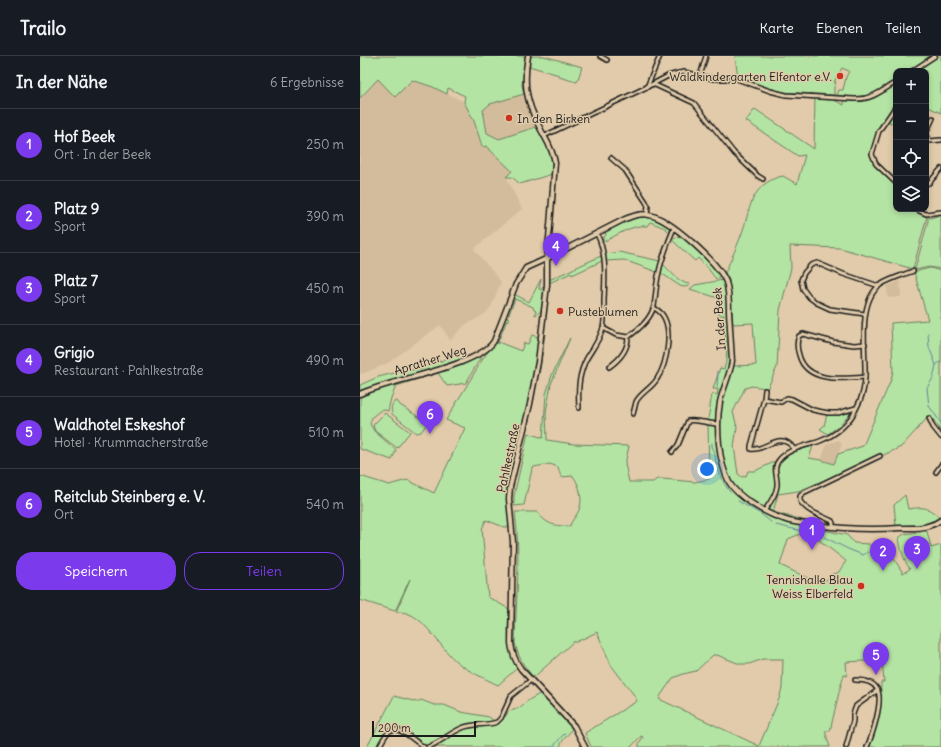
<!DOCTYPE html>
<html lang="de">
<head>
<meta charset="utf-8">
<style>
	body { margin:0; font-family:Delius,sans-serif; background:#242831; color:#f1f3f6 }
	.controls { position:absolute; right:12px; top:12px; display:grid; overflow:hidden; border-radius:8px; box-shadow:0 2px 6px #0003 }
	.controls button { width:36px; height:36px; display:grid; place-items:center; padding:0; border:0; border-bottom:1px solid #363941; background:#171b24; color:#f1f3f6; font:20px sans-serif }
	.scale { position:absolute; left:12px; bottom:10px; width:104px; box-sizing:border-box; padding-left:4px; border:2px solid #1c1c1c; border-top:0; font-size:11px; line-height:14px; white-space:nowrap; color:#1c1c1c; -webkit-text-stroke:3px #e1cbaa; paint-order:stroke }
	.you { position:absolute; left:347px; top:413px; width:14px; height:14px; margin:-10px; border:3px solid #fff; border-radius:50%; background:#1a73e8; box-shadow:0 0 0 6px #1a73e833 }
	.badge { display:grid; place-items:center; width:26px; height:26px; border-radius:50%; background:#7c3aed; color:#fff; font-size:13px; font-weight:700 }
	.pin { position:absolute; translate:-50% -33px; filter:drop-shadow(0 1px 2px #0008) }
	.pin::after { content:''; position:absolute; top:21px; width:14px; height:12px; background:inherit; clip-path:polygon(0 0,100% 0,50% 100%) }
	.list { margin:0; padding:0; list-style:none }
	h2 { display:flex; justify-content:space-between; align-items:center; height:52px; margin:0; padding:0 16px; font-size:17px }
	h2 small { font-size:13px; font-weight:400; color:#9ea1a6 }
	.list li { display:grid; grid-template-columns:26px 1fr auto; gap:12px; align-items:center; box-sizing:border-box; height:72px; padding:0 16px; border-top:1px solid #363941 }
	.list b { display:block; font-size:15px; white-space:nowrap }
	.list p { margin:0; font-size:13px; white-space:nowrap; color:#9ea1a6 }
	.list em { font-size:13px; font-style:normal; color:#9ea1a6 }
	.actions { display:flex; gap:8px; padding:12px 16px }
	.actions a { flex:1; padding:9px 0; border:1px solid #7c3aed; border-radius:16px; text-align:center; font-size:14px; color:#7c3aed }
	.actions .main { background:#7c3aed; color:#fff }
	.icon { flex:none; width:22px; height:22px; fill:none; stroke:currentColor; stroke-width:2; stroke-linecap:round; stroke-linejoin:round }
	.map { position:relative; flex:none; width:581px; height:691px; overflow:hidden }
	header { display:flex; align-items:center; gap:24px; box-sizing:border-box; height:56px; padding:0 20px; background:#171b24; border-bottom:1px solid #363941 }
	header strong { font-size:19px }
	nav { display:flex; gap:22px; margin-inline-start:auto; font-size:14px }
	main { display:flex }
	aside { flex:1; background:#171b24 }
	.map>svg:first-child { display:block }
</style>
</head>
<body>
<header>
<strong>Trailo</strong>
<nav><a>Karte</a><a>Ebenen</a><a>Teilen</a></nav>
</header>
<main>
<aside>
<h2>In der Nähe<small>6 Ergebnisse</small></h2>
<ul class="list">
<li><span class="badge">1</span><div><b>Hof Beek</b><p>Ort · In der Beek</p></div><em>250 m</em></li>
<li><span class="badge">2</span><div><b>Platz 9</b><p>Sport</p></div><em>390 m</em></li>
<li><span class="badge">3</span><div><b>Platz 7</b><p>Sport</p></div><em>450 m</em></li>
<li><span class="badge">4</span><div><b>Grigio</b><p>Restaurant · Pahlkestraße</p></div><em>490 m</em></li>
<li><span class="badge">5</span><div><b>Waldhotel Eskeshof</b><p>Hotel · Krummacherstraße</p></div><em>510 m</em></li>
<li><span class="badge">6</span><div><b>Reitclub Steinberg e. V.</b><p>Ort</p></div><em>540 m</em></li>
</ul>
<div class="actions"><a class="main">Speichern</a><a>Teilen</a></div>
</aside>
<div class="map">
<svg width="581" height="691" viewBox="0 0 581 691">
	<rect width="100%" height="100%" fill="#e1cbaa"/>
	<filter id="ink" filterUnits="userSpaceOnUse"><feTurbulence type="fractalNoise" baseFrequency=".025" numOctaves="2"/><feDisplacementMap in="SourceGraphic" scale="8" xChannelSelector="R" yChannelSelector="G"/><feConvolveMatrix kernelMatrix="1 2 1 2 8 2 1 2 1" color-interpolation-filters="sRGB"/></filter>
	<g filter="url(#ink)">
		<g fill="#d2bc9b">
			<path d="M18,23L53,24L73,31L104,46L114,65L122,91L126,89L152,115L146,121L162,153L114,193L141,226L131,251L125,258L105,269L90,284L80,269L28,307L2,318L0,317V42Z"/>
			<path d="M164,38L176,71L139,83L127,78L123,54L130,48Z"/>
			<path d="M540,225L541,239L540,241L528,242L527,230Z"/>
			<path d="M479,384L482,388L474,408L461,404L467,388Z"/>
		</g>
		<g fill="#b4e4a3" stroke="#688060" fill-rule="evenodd">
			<path d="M0,0H166L162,29L164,38L130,48L123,54L127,77L139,83L176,71C186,88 194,98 192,118L160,128L152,121H146L152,115L126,90L123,91L122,90L114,65L104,46L105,40L88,32L87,38L73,31L52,24L35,41L18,23L0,42Z"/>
			<path d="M171,0H184L222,11L217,26L199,21V19L169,10Z"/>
			<path d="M375,0H581V57L566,50V15H536V64L531,67L525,63L515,81L510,98C514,113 534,119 536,130C537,137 536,146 536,153H553L567,160L553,213L480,192L430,190L431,212L420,254L417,311L405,338V332L392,330L385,332L373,356L377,371L374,390L378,418L382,421L386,420L388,415H395L414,406L420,405L432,396L453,390L449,402L461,404L474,408L478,398L503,390L531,324L533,315L531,267L568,264L554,216L570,212L581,215V375L570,359L541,391L477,420L438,435L418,438L413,456L443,464C446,468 447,472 445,476L428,483L420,509L454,525L463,527L472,518L478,517L486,505L450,477L448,472L449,471L487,479L494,487L509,488L512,492H514L522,503L531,498L543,517L550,513C543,503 541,494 539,482L544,478L567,475L571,492L581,489V691H509C518,670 521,649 521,626H524L522,604L486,606L487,620L484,619L480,632L470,675H465L470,691H279V687L283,681L281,680L271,691H231L225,677L277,645L274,639L251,609L237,576L216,586H213L174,621C164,612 158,600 155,587C156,544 161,499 155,456H177C187,469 194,470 210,470C211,465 214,463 217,458C224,447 221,431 213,420L201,421L198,411L190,408L174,411L172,413L164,449L154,450V440L168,377L183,382L186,338L192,319L210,282L191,328L186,356L187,384L213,388L269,390L265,408L269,426H293L297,423H302L335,426L349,423L348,364L352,338L357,339L358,333H353L360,312L364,313C370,299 364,275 364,259H359L358,242L330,233L335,229L363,224L367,242L370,314H372L374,310L396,309L393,267L373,268L369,224L365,217C371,203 378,189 383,174C387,163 389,149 395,139C402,128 412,122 423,120L437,128L445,99L438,100L386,65L395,53L454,93L455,42L472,43L484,49V40L477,39L479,34H483L486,21L489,15L482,12L474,26H476L474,31V39L422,36L378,22ZM353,599H357L380,608H389L403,603H423L422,632L419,643L399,690L299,643L301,639L313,622L323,618L336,615Z"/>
			<path d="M581,156V213L569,211L555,214L568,165V160L570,162L577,160L578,157Z"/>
			<path d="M279,161L293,162L310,171L309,176L305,172L290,166L287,170C272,168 256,180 243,186V182L246,179L245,175L266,165Z"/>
			<path d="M317,178H320L331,188L358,215L360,219V221L356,223L346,210L338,202L335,205L312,184L316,181L321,182Z"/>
			<path d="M259,196L300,205L297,216L264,204L246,205L245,198Z"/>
			<path d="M241,200L242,205L212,219L211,217L189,227V224Z"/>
			<path d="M303,208C310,215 319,227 329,228V230L324,231L320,230L301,217Z"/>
			<path d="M181,223L179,233L181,234L183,231L184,233C183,243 185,256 175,259L176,255L174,254L173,251L155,243L149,258H148L147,255L154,238L169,246Z"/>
			<path d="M146,261L149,262V265L147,264L138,286L161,295L164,287L168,288L172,279L178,281L185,278L179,319L173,322L169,345L148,430L147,440L150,471H144L126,464L122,473L128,541L149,553C148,573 146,593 157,612L138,629C124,622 109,616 97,606C82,594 66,564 49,558C45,556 40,556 36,556L50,523L35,555L0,544V420L29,429L47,424L74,437L105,372L86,364L124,301L135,286L138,288V286L136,285L144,263Z"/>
			<path d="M94,296L97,299L101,297L104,302L83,309L84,315L120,299L121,301L106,327L87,330L78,317L36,330L31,342L28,355L22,353L12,361L10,368L14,375L36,394L32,404L0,393V329L18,321L47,314L49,315L59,312L60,314L77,302L80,306L86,302L88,304L95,299Z"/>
			<path d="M37,345L40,349L66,366V369L61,376L56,377L32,358C31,353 31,350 34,346Z"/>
			<path d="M25,357L50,376L37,392L15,375L13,369Z"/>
			<path d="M489,357L490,358L480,369L468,378L460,373L464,370L467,358Z"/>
			<path d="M545,439L548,453C564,451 566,450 579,461C568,470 550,469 536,470L534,449Z"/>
			<path d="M181,637L212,671C210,679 202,682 200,691H65L48,677L32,673L19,691H7L34,640L57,646L61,644L74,649H84L101,656L129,661L134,665L146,660L148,656L159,652L169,644Z"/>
		</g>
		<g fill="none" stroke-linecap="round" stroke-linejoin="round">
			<g stroke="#64829b" stroke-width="1">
				<path d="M568,277L569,291L576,309"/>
				<path d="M581,305L576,309L573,322L567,332L569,350L581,367"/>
				<path d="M357,315L358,319L357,331"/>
				<path d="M352,387V390C355,395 355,400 356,406C359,417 363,427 370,436"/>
				<path d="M378,445L401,458L411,466"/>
				<path d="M416,469L442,475"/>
				<path d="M464,481L488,493L503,499L508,496"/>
				<path d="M193,691L203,679L205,678"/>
			</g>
			<defs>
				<g id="street">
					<path d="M240,0L247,4"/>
					<path d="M552,15L575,0"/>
					<path d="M340,20L346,0"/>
					<path d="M293,28L334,47L374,97L398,120L403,123"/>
					<path d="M287,31L300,0"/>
					<path d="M536,50L519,75L512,98L516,108L536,127"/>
					<path d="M573,62L567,75V79L569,85L581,84"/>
					<path d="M184,80L287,31L308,20L319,17L324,16L354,23H377L410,35L426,39L494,43C511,44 522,35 536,26"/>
					<path d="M251,102L265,114L286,146L288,150L287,158"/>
					<path d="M566,128L569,127L581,113"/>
					<path d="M555,153L566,158L581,156"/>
					<path d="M505,258L470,253L457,247L449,241L443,233L441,224L444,217L451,209L457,207L483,218L519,230"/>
					<path d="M243,272L256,279L268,281C278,274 291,263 294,250C296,239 296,227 299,216C302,201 308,187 314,172"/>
					<path d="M249,311C259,304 268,294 268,281"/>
					<path d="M505,321C483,323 446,327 439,299C437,293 436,287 439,280L443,278L473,286L494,289L505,288"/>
					<path d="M405,334L404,343L391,390V393C404,396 421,373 434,393"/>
					<path d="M404,343L421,346L427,342L432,343L453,354L468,357H478L496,352"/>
					<path d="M219,352C218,334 218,319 227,302C233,292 240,283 243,272C245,263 244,253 244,244C245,222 247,198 237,178"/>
					<path d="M273,358C274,354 275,350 276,346C280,337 292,332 297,323C307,308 314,272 301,257C299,255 296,253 294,252"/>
					<path d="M569,362L573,371L581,381"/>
					<path d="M312,396L318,389L328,365C336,363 349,368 358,368"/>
					<path d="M576,416L581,409"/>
					<path d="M405,454C410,447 416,439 417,430C418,421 412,412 419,404C429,392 446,390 460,385C476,379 490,367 497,351C502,342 505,330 505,319C506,294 497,247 520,229C529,223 543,219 553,215"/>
					<path d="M473,471V467L472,465C460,459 447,456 440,445V440L443,437L520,400"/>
					<path d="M495,624C502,624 513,625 517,633C524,644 512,680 507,691"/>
					<path d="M19,691C22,686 25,678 30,675C40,669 55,686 64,691"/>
					<path d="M68,691C81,686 90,677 102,672C114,667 127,670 137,666L141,662L151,640L171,624"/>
					<path d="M486,691L493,665V658L496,650L518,634"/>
				</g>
				<g id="secondary">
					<path d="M168,0C163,27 166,45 179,70C185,82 193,93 195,107L187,207V229L178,306L170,348L150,431L149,443L153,486L151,587C152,597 155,605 161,613L214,670L225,691"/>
					<path d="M0,338C31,323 118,311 134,285L156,228L166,212L188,202L265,163C273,160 281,157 289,159C309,162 359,207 366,226C369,235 369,246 369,256C370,272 371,288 372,305C370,319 363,332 360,346C356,369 358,405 369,426C377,441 407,458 423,463C433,467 445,468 456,469C484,473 512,474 540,472C549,472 559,473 568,470C572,469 577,467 581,464"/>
				</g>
			</defs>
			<use href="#street" stroke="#1c1c1c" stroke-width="6"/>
			<use href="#secondary" stroke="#1c1c1c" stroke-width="7"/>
			<use href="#street" stroke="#e1cbaa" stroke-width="3"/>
			<use href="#secondary" stroke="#e1cbaa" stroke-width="4"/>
		</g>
	</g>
	<g fill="#c8321e" stroke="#e1cbaa" stroke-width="1.5">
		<circle cx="480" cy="20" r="4"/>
		<circle cx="149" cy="62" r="4"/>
		<circle cx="200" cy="255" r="4"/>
		<circle cx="501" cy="530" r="4"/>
	</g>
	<g text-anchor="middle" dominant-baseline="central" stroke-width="3" stroke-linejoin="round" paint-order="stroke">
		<g font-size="12" fill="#1c1c1c" stroke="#e1cbaa" text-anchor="end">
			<text x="472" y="20">Waldkindergarten Elfentor e.V.</text>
			<text x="157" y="62" text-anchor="start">In den Birken</text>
			<text x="208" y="255" text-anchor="start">Pusteblumen</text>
			<text x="493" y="523">Tennishalle Blau<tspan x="493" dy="14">Weiss Elberfeld</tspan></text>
		</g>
		<g font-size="12" fill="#1c1c1c" stroke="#e1cbaa">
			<text transform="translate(359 263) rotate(-94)">In der Beek</text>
			<text transform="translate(70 304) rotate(-17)">Aprather Weg</text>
			<text transform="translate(148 402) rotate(-78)">Pahlkestraße</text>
		</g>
	</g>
</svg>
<div class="controls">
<button>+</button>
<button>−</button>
<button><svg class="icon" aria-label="locate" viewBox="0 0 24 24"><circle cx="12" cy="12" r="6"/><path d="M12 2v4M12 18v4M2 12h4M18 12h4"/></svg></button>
<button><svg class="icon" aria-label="layers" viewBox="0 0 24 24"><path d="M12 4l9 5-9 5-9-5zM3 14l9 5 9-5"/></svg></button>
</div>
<div class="scale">200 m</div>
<div class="you"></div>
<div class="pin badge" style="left:452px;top:494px">1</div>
<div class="pin badge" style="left:523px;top:515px">2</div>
<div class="pin badge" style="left:557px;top:513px">3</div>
<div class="pin badge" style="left:196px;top:210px">4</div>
<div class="pin badge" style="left:516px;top:619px">5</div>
<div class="pin badge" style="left:70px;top:378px">6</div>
</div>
</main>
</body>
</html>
